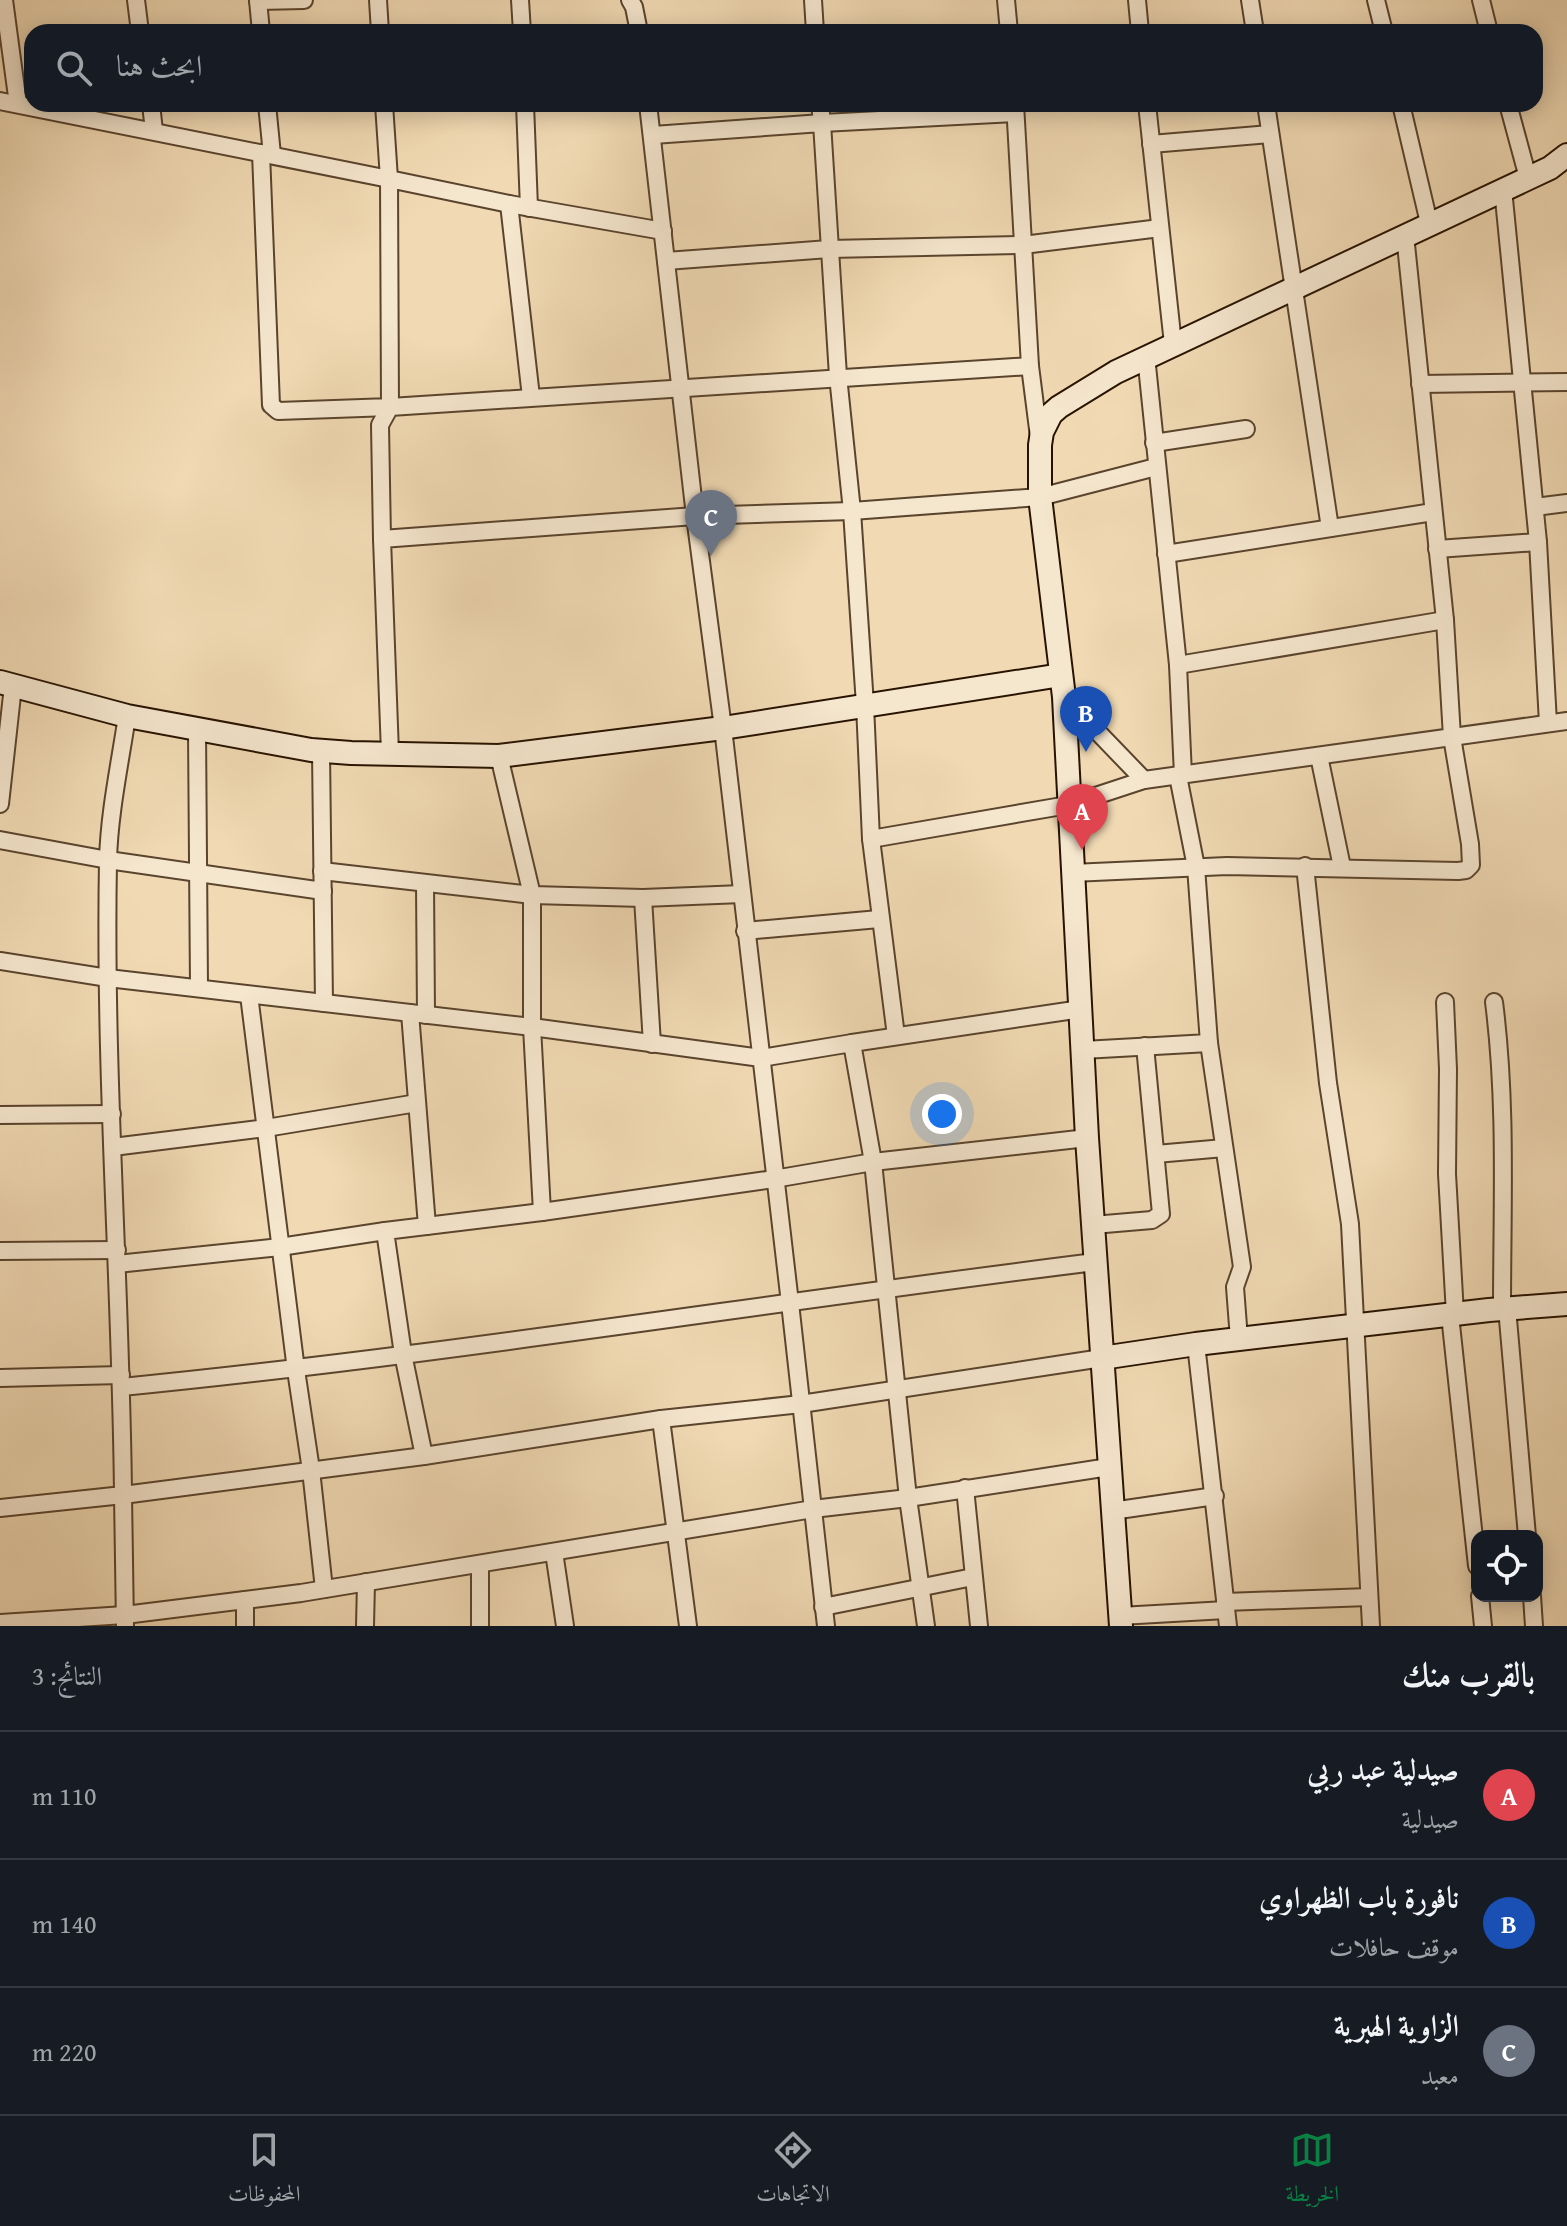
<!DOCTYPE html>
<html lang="ar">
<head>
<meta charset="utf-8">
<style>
	body { margin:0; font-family:"Gentium Book Plus",Amiri,serif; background:#242831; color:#f1f3f6; direction:rtl }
	.controls { position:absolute; right:24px; bottom:24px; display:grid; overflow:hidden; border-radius:16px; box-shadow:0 4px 20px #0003 }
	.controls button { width:72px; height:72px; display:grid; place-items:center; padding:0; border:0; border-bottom:2px solid #363941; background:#171b24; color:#f1f3f6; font:40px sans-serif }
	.you { position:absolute; left:942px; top:1114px; width:28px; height:28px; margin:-20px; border:6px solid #fff; border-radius:50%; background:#1a73e8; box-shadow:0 0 0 12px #1a73e833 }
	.badge { display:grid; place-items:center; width:52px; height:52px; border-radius:50%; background:#0b8043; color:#fff; font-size:26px; font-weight:700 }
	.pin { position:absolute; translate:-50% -66px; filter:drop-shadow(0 2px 4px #0008) }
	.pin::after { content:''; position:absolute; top:42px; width:28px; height:24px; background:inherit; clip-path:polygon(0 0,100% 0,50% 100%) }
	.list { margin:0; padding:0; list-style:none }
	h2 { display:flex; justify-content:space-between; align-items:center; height:104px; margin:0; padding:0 32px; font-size:34px }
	h2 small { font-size:26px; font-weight:400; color:#9ea1a6 }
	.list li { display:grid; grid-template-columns:52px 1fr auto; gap:24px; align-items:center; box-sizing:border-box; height:128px; padding:0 32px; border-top:2px solid #363941 }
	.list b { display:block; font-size:30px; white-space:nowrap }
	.list p { margin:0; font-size:26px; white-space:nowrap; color:#9ea1a6 }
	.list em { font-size:26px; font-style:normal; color:#9ea1a6 }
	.icon { flex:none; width:44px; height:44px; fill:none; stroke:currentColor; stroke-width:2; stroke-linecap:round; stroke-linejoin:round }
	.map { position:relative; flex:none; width:1567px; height:1626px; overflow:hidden; direction:ltr }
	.search { position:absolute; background:#171b24; box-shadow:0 4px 20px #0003; left:24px; right:24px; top:24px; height:88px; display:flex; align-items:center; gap:20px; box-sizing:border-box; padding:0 28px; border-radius:24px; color:#9ea1a6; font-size:30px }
	.sheet { height:488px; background:#171b24 }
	nav { display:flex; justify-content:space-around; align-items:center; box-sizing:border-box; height:112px; border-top:2px solid #363941; background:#171b24; font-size:22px; color:#9ea1a6 }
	nav a { display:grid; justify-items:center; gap:4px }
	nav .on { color:#0b8043 }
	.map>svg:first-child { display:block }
</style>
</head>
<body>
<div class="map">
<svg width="1567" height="1626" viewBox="0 0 1567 1626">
	<rect width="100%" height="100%" fill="#f0d9b3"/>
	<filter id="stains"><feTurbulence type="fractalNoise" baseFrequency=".0025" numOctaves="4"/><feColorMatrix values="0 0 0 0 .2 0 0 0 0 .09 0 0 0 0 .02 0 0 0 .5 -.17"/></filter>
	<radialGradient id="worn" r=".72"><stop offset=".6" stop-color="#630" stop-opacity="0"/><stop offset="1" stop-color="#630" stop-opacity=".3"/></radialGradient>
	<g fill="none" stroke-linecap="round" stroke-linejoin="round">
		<defs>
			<g id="street">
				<path d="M4,0L18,104"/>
				<path d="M136,0L140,32"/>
				<path d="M258,0L261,32"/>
				<path d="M378,0L380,32"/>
				<path d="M520,0L522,32"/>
				<path d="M630,0L634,7L639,32"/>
				<path d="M813,0L815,32"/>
				<path d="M1006,0L1009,32"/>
				<path d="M1137,0L1140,32"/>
				<path d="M1250,0L1255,32"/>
				<path d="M1376,0L1384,32"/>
				<path d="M1481,0L1489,32"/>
				<path d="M258,1L304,0"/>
				<path d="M0,101L389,179L384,104"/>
				<path d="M151,104L154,131"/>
				<path d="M267,104L272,155"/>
				<path d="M525,104L529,208"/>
				<path d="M648,104L695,516L723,728L790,1303L826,1626"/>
				<path d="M820,104L822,123L1015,113"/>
				<path d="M1015,104L1030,366L1039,437"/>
				<path d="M1147,104L1173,344"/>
				<path d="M1266,104L1330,528"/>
				<path d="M1401,104L1429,223"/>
				<path d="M1508,104L1528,178"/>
				<path d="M653,135L822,123L838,376L852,511L865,705L871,839L896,1036"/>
				<path d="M1151,144L1270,134"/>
				<path d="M261,153L271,405L278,411L390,407L389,179L509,204L663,231"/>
				<path d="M1503,189L1538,542L1548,723"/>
				<path d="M509,204L531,397"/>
				<path d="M666,261L829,249L1023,245L1160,228"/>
				<path d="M1146,356L1178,665L1183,775"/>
				<path d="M1420,384L1567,382"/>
				<path d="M1154,443L1246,429"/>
				<path d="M1535,507L1567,503"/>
				<path d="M382,539L380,425L390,407L1030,366"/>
				<path d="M1437,549L1538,542"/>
				<path d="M1166,554L1433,512"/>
				<path d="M1178,665L1445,620"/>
				<path d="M1064,697L1144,780"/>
				<path d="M197,730L199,987"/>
				<path d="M321,751L324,1003"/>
				<path d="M390,753L382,539L695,516L852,511L1040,497L1156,467"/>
				<path d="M499,756L532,895V1027L542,1212L774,1179L873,1162L1087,1138"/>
				<path d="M1319,756L1342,867"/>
				<path d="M0,804L13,686"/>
				<path d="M871,839L1068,805L1144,780L1567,721"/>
				<path d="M0,840L108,860L323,891"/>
				<path d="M1305,866L1328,1083L1350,1224L1371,1626"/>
				<path d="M322,871L532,895L643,898L742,894"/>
				<path d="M1072,873L1227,866L1458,871L1466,870L1471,865L1470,844L1452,737L1445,620L1405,235"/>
				<path d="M425,883L426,1015"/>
				<path d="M643,898L652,1044"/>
				<path d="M745,931L879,919"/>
				<path d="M0,961L108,978L532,1027L761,1058L852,1043L873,1162L908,1498L926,1626"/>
				<path d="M249,995L296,1370L311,1470L324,1589"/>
				<path d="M1445,1002L1448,1069L1447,1174L1455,1314"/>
				<path d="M1494,1002C1507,1103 1502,1207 1502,1309"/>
				<path d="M410,1013L427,1226"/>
				<path d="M852,1043L1081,1009"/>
				<path d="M1209,1043L1242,1267L1235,1287L1239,1339"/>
				<path d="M1083,1050L1209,1043L1196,867L1178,776"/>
				<path d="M0,1115L112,1114"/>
				<path d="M113,1147L266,1128L417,1103"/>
				<path d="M1156,1154L1224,1148"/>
				<path d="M1093,1225L1152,1220L1161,1214L1145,1046"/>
				<path d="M0,1251L117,1250"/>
				<path d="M117,1264L280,1247L385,1231"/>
				<path d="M1507,1308L1527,1536"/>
				<path d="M1450,1315L1477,1566"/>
				<path d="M1196,1344L1228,1626"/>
				<path d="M0,1378L121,1375"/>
				<path d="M122,1387C447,1355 770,1302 1095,1262"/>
				<path d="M661,1419L688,1626"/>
				<path d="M424,1456L403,1354L385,1231L542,1212"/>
				<path d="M965,1488L979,1626"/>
				<path d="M0,1508L123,1495C121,1284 104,1073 108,861C109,814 120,763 127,716"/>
				<path d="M1112,1511L1215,1496"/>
				<path d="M554,1552L565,1626"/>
				<path d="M1480,1596L1483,1626"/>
				<path d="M1532,1596L1534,1626"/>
				<path d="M245,1600V1626"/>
				<path d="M1225,1602L1369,1597"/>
				<path d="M823,1607L973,1577"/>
				<path d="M1120,1616L1226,1610"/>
				<path d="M0,1623L125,1615L301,1593L813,1509L908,1498L1109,1467"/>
				<path d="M125,1626L123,1495L424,1456L661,1419L801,1404L1102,1358"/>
				<path d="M365,1626L366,1582"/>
				<path d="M480,1626V1564"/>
			</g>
			<g id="secondary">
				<path d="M0,682L127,716L311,750L351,753L499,756L723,728L1061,675"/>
				<path d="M1102,1358L1196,1344L1489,1310L1567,1304"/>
				<path d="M1121,1626L1087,1138L1064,697L1040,497V445L1042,432L1051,414L1059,407L1116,372L1550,168L1567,155"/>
			</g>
		</defs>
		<use href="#street" stroke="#5a442d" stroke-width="20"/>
		<use href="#secondary" stroke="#281300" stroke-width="26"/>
		<use href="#street" stroke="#f5e6ce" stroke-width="16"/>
		<use href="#secondary" stroke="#f5e6ce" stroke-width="22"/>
	</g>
	<rect width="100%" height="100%" filter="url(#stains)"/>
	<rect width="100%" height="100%" fill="url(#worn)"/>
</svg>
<div class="controls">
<button><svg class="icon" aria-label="locate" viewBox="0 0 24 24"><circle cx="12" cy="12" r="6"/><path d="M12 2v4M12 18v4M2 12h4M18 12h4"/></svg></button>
</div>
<div class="you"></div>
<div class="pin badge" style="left:1082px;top:850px;background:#e0444e">A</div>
<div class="pin badge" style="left:1086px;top:752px;background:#1a4fb4">B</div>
<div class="pin badge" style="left:711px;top:556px;background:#6b7280">C</div>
<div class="search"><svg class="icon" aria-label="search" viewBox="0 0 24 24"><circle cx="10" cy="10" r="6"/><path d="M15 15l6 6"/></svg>ابحث هنا</div>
</div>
<section class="sheet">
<h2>بالقرب منك<small>النتائج: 3</small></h2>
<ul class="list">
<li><span class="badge" style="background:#e0444e">A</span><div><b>صيدلية عبد ربي</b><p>صيدلية</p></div><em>110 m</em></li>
<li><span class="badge" style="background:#1a4fb4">B</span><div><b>نافورة باب الظهراوي</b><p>موقف حافلات</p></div><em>140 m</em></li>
<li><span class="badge" style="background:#6b7280">C</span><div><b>الزاوية الهبرية</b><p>معبد</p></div><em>220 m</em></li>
</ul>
</section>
<nav>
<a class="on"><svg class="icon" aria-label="map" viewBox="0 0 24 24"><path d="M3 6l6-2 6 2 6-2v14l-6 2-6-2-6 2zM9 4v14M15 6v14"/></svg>الخريطة</a>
<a><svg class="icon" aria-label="directions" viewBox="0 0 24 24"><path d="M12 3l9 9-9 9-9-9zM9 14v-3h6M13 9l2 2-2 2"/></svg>الاتجاهات</a>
<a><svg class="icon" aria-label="saved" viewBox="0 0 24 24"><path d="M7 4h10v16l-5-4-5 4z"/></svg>المحفوظات</a>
</nav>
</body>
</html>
